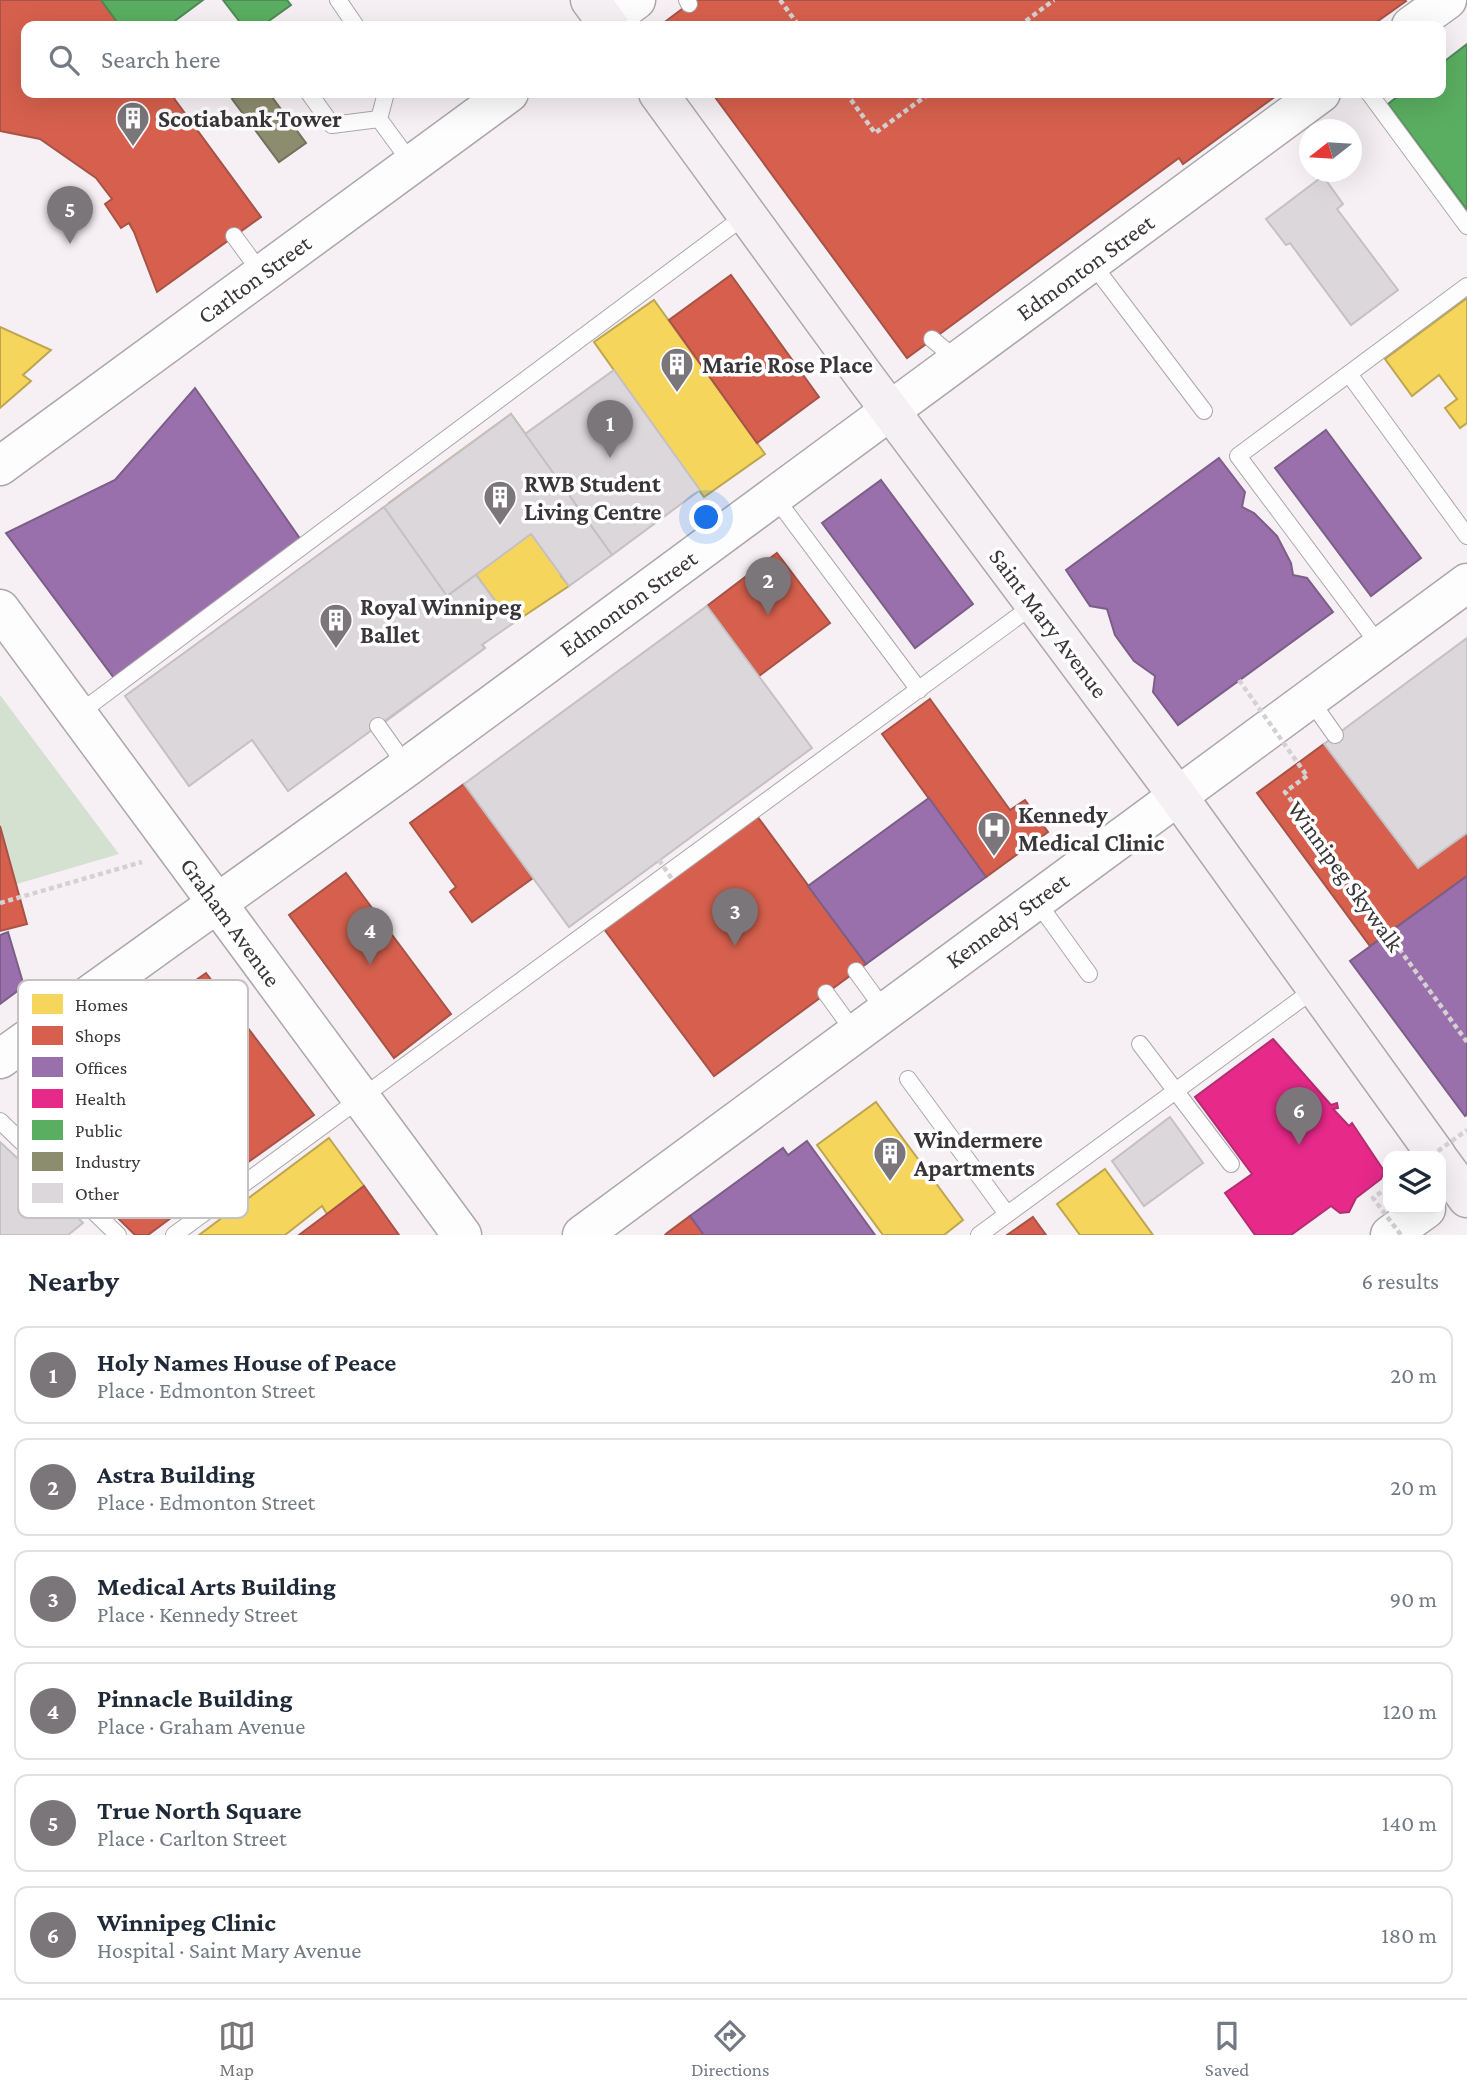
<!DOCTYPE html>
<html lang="en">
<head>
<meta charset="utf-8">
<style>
	body { margin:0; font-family:"Crimson Pro",serif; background:#f2f2f3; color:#1f2937 }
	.controls { position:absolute; right:21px; bottom:21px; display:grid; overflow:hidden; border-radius:14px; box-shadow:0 7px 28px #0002 }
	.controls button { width:63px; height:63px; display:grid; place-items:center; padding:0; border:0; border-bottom:2px solid #e0e1e3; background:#fff; color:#1f2937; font:35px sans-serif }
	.compass { position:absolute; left:1299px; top:119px; width:63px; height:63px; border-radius:50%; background:#fff; box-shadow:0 7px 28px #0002; rotate:253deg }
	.you { position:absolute; left:707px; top:518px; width:24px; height:24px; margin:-18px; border:5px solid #fff; border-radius:50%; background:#1a73e8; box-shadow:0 0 0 10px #1a73e833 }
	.badge { display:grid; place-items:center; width:46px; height:46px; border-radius:50%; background:#7b767a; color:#fff; font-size:23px; font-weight:700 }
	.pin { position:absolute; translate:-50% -58px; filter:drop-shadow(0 2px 4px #0008) }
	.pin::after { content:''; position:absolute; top:37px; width:24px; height:21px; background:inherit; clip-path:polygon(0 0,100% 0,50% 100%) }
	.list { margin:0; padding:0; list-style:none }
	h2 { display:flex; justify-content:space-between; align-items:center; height:91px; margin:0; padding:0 28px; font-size:30px }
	h2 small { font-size:23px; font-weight:400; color:#747a83 }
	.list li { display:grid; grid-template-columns:46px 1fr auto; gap:21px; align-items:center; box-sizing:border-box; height:98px; margin:0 14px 14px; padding:0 14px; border:2px solid #e0e1e3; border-radius:14px }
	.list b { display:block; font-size:26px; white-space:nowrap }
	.list p { margin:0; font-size:23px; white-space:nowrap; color:#747a83 }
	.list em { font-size:23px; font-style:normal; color:#747a83 }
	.icon { flex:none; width:38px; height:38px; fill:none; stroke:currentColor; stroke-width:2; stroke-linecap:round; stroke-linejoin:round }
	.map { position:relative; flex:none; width:1467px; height:1235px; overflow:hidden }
	.search { position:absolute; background:#fff; box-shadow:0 7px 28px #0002; left:21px; right:21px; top:21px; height:77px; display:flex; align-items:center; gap:18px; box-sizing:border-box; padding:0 24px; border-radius:14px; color:#747a83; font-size:26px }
	.sheet { height:763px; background:#fff }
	nav { display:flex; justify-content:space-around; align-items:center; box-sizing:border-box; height:98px; border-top:2px solid #e0e1e3; background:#fff; font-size:19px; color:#747a83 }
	nav a { display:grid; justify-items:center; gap:4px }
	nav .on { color:#7b767a }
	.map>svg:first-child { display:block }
</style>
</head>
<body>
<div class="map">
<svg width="1467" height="1235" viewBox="0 0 1467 1235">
	<rect width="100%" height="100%" fill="#f6f0f4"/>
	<path fill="#d4e0d0" d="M0,695L119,854L10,886L0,851Z"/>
	<g fill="#f6d55c" stroke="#bda551" stroke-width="2">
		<path d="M1467,298V423L1460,428L1445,408L1457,399L1439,375L1412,396L1385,359Z"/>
		<path d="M654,300L765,454L704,497L594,342Z"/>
		<path d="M0,327L51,350L23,375L31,381L0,408Z"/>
		<path d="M511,414L605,543L561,576L569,586L512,624L476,575L453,591L389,503Z"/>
		<path d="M876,1102L963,1220L944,1235H883L817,1145Z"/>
		<path d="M329,1138L364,1186L327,1214L322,1206L285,1235H199Z"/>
		<path d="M1105,1169L1153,1235H1080L1057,1204Z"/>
	</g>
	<g fill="#d6604d" stroke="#a75347" stroke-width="2">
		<path d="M0,0H101L120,26H26V93H170L261,217L157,292L134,232L129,223L121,228L105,204L112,199L96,178L40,139L0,131Z"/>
		<path d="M694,0H1405L1406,1L1371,26H664L662,24Z"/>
		<path d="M712,93H1280L1183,164L1179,158L907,358Z"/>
		<path d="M731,275L819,397L757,443L669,320Z"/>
		<path d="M777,553L830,623L759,676L707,606Z"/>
		<path d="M930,699L1010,810L1025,800L1048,832L986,877L882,734Z"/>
		<path d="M1324,744L1418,868L1467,833V876L1370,946L1257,793Z"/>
		<path d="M464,784L533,878L472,922L450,892L456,887L410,823Z"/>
		<path d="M757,816L866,964L714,1076L604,929Z"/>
		<path d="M0,826L27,924L0,931Z"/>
		<path d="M346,873L451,1014L394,1058L289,915Z"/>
		<path d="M206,973L314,1115L191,1203L85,1058Z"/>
		<path d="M85,1058L191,1203L148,1235H135L21,1122V1105Z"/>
		<path d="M364,1186L399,1235H299L327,1214Z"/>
		<path d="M690,1216L704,1235H665L667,1233Z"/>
		<path d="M1033,1217L1046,1235H1007Z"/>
	</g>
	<g fill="#9970ab" stroke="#7c5e88" stroke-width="2">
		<path d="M195,388L301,540L114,678L6,533L115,480Z"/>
		<path d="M1326,430L1421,558L1371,596L1275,468Z"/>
		<path d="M1219,458L1245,492L1242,507L1254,513L1277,536L1291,563L1293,575L1307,578L1333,612L1178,725L1153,692L1155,676L1134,661L1115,635L1107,609L1090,606L1066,570Z"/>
		<path d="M881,480L973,604L915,648L822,523Z"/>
		<path d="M929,798L986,877L866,964L808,886Z"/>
		<path d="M1467,876V1115L1465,1116L1350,961Z"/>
		<path d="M8,932L24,986L0,1004V935Z"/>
		<path d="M807,1141L875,1235H704L690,1216L783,1148L788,1155Z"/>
	</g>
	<path fill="#e7298a" stroke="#b32d71" stroke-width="2" d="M1273,1039L1331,1105L1337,1103L1338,1108L1333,1109L1349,1126L1352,1123L1384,1171L1381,1179L1356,1198L1349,1212L1340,1213L1331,1206L1291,1235H1255L1225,1193L1252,1174L1195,1097Z"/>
	<g fill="#5aae61" stroke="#508a55" stroke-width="2">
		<path d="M101,0H203L168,26H120Z"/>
		<path d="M223,0H287L291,5L266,23L268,26H243Z"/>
		<path d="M1467,44V210L1388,104L1402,93H1441V64Z"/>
	</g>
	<path fill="#8c8c6e" stroke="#73725e" stroke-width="2" d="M241,93H269L306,143L279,162L232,99Z"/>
	<g fill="#dcd7da" stroke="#c4c0c3" stroke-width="2">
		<path d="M1323,176L1343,204L1337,209L1398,290L1351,325L1290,243L1286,245L1266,219Z"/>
		<path d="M614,370L700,490L612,555L525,434Z"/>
		<path d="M511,414L612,555L569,586L531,534L447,596L485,648L386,721L283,581Z"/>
		<path d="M384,507L447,596L476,575L512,624L482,645L485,648L288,791L252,740L189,786L125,696Z"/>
		<path d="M707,606L812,748L569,927L464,784Z"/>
		<path d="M1467,638V833L1418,868L1324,744Z"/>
		<path d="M1170,1117L1203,1163L1144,1206L1112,1161Z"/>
		<path d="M0,1142L46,1185L83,1223L68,1235H0Z"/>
	</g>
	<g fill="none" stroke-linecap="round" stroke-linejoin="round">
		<defs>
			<g id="service">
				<path d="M338,0L356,26"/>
				<path d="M687,0L689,4"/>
				<path d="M309,93L332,125L379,119"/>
				<path d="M386,93L379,119L412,164"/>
				<path d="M1369,93L1467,226"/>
				<path d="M234,236L262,274"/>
				<path d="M1091,262L1204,411"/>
				<path d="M932,339L957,360"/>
				<path d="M1349,374L1467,536"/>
				<path d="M774,496L919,690"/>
				<path d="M1380,646L1238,456L1467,286"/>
				<path d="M1309,698L1335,735"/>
				<path d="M78,714L746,215"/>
				<path d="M378,726L407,767"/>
				<path d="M1035,899L1089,974"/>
				<path d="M856,971L885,1011"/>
				<path d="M826,993L855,1033"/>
				<path d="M1140,1044L1231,1164"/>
				<path d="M908,1079L1007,1214"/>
				<path d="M0,1121L118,1235"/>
				<path d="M174,1235L1035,604"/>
				<path d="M979,1235L1316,988"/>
			</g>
			<g id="tertiary">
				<path d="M600,26L636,0"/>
				<path d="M1411,26L1447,0"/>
				<path d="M0,466L509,93"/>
				<path d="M0,609L462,1235"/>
				<path d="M0,1059L407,767L1321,93"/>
				<path d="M582,1235L1467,583"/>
				<path d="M1390,1235L1426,1209"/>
			</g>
			<g id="secondary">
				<path d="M590,0L609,26"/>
				<path d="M658,93L865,377L1177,795L1437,1156"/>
				<path d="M1441,1162L1467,1198"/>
			</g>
		</defs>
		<use href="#service" stroke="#aba7aa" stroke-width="18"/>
		<use href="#tertiary" stroke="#aba7aa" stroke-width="41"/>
		<use href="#secondary" stroke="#aba7aa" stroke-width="41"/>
		<g stroke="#d4d1d3" stroke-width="4.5" stroke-dasharray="5 3.5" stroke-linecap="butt">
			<path d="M780,0L799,26"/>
			<path d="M1019,26L1054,0"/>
			<path d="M846,93L875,133L930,93"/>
			<path d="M1307,776L1285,792L1467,1042"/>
			<path d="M0,903L142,862"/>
		</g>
		<use href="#service" stroke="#fefdfd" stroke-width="16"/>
		<use href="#tertiary" stroke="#fefdfd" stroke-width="38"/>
		<use href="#secondary" stroke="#f4f0f3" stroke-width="38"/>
		<g stroke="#d4d1d3" stroke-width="4.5" stroke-dasharray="5 3.5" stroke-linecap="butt">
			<path d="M1239,680L1307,776"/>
			<path d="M659,860L672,879"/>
			<path d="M1431,1156L1467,1130"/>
			<path d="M1388,1187L1373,1198L1401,1235"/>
		</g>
	</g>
	<defs>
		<symbol id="building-pin" viewBox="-11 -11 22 30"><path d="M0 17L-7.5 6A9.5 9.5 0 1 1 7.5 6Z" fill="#7b767a" stroke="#fff"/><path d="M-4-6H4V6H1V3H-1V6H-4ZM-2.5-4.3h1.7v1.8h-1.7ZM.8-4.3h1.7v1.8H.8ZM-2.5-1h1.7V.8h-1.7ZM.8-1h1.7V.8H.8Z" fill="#fff"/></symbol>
		<symbol id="hospital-pin" viewBox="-11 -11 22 30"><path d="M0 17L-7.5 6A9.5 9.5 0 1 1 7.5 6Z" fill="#7b767a" stroke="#fff"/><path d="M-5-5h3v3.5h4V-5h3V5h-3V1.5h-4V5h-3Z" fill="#fff"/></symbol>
	</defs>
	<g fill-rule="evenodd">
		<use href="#building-pin" x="114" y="99" width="38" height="52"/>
		<use href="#building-pin" x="658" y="345" width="38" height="52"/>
		<use href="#building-pin" x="481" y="478" width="38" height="52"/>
		<use href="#building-pin" x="317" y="601" width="38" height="52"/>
		<use href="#hospital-pin" x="975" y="809" width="38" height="52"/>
		<use href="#building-pin" x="871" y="1134" width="38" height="52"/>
	</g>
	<g text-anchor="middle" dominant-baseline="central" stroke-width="7" stroke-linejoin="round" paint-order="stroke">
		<g font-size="24" font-weight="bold" fill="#393538" stroke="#fff" text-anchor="start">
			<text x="158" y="118">Scotiabank Tower</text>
			<text x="702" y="364">Marie Rose Place</text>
			<text x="524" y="483">RWB Student<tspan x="524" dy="28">Living Centre</tspan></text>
			<text x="360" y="606">Royal Winnipeg<tspan x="360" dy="28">Ballet</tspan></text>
			<text x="1018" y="814">Kennedy<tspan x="1018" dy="28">Medical Clinic</tspan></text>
			<text x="914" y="1139">Windermere<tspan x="914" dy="28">Apartments</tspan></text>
		</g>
		<g font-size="24" fill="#393538" stroke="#fff">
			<text transform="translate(1085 267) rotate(-36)">Edmonton Street</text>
			<text transform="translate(254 279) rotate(-36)">Carlton Street</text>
			<text transform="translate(628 603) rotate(-36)">Edmonton Street</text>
			<text transform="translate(1049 623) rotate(53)">Saint Mary Avenue</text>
			<text transform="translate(1346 876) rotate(54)">Winnipeg Skywalk</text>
			<text transform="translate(1007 920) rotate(-36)">Kennedy Street</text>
			<text transform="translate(231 922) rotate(54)">Graham Avenue</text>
		</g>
	</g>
	<rect x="18" y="980" width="230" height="238" rx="10" fill="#fff" stroke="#c4c2c3" stroke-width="2"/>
	<rect x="32" y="994" width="31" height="20" fill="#f6d55c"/>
	<rect x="32" y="1026" width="31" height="19" fill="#d6604d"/>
	<rect x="32" y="1057" width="31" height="20" fill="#9970ab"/>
	<rect x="32" y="1089" width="31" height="19" fill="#e7298a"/>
	<rect x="32" y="1120" width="31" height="20" fill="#5aae61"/>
	<rect x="32" y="1152" width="31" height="19" fill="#8c8c6e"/>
	<rect x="32" y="1183" width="31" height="20" fill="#dcd7da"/>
	<g font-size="19" fill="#393538">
		<text x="75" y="1011">Homes</text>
		<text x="75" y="1042">Shops</text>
		<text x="75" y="1074">Offices</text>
		<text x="75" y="1105">Health</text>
		<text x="75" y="1137">Public</text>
		<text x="75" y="1168">Industry</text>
		<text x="75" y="1200">Other</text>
	</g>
</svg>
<div class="controls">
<button><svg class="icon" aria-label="layers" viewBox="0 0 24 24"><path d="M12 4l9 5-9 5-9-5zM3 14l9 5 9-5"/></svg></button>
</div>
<svg class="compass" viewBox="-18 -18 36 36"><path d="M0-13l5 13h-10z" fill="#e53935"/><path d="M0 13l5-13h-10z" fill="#747a83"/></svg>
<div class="you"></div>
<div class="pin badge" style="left:610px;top:458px">1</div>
<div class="pin badge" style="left:768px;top:615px">2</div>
<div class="pin badge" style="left:735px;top:946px">3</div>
<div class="pin badge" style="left:370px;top:965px">4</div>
<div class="pin badge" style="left:70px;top:244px">5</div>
<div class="pin badge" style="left:1299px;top:1145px">6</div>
<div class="search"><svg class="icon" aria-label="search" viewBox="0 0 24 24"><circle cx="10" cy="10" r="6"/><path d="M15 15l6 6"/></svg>Search here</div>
</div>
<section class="sheet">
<h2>Nearby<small>6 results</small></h2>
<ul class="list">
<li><span class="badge">1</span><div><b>Holy Names House of Peace</b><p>Place · Edmonton Street</p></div><em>20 m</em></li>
<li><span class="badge">2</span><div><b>Astra Building</b><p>Place · Edmonton Street</p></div><em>20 m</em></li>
<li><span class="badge">3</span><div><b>Medical Arts Building</b><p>Place · Kennedy Street</p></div><em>90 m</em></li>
<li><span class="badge">4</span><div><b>Pinnacle Building</b><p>Place · Graham Avenue</p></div><em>120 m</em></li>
<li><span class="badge">5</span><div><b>True North Square</b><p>Place · Carlton Street</p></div><em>140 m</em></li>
<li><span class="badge">6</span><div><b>Winnipeg Clinic</b><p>Hospital · Saint Mary Avenue</p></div><em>180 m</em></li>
</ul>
</section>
<nav>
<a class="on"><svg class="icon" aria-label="map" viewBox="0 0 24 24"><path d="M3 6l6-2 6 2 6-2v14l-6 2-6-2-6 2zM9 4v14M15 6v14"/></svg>Map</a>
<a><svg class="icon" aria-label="directions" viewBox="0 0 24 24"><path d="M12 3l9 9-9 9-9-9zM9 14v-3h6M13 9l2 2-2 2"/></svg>Directions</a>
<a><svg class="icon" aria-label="saved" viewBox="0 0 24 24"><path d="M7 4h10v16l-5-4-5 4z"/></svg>Saved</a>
</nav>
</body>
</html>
